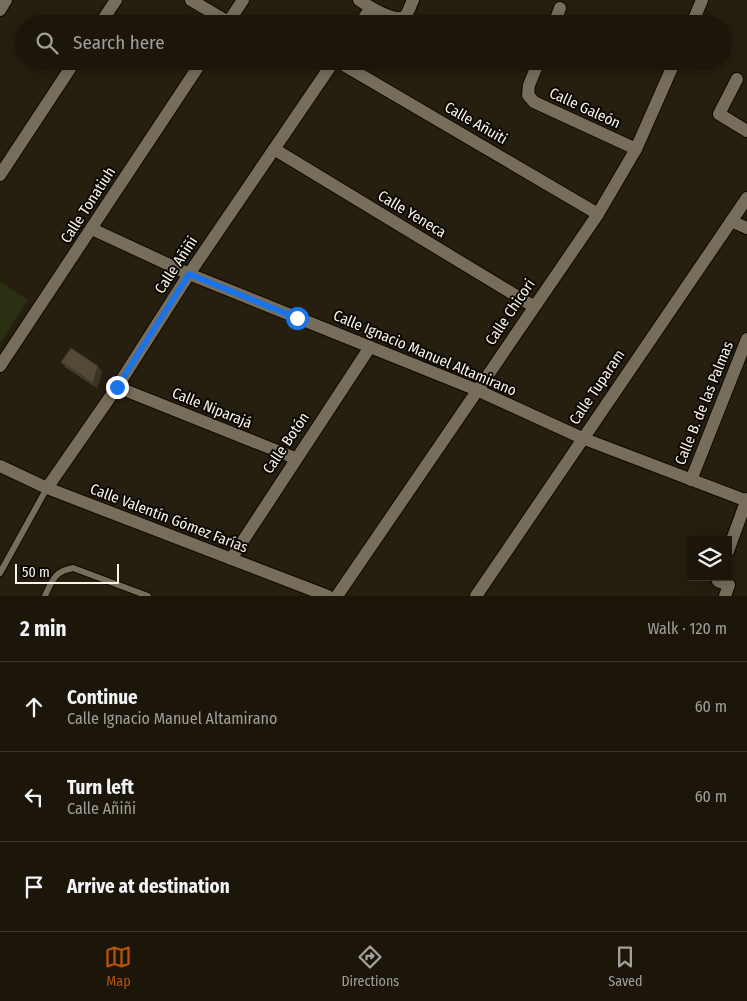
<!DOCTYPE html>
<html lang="en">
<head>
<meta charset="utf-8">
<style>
	body { margin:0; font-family:"Fira Sans Condensed",sans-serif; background:#292318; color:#f1f3f6 }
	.controls { position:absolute; right:15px; bottom:15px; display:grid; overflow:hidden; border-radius:0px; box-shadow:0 2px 12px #0003 }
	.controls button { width:45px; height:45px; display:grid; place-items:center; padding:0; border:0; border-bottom:1px solid #3a352b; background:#1c160a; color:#f1f3f6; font:25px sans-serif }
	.scale { position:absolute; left:15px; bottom:12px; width:104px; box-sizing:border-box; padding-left:5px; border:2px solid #f9f4e9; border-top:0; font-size:14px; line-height:18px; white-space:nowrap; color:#f9f4e9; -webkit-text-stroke:4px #0c0904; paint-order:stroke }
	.stop { position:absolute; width:15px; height:15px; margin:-11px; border:4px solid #1a73e8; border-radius:50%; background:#fff }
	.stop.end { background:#1a73e8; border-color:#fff; box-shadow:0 1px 5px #0008 }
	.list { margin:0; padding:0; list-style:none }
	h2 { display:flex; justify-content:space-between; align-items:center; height:65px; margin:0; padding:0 20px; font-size:21px }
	h2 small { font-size:16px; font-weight:400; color:#a09f9c }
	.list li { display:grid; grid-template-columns:32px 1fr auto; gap:15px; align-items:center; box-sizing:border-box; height:90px; padding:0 20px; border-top:1px solid #3a352b }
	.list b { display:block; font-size:19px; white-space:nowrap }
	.list p { margin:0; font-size:16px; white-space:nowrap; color:#a09f9c }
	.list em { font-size:16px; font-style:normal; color:#a09f9c }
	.icon { flex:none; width:28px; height:28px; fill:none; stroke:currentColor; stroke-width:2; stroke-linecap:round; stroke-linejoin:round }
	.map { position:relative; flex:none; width:747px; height:596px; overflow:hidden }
	.search { position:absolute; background:#1c160a; box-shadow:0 2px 12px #0003; left:15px; right:15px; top:15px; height:55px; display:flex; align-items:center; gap:12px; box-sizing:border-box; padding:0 18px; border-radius:28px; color:#a09f9c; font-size:19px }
	.sheet { height:335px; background:#1c160a }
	nav { display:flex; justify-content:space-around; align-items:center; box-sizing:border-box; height:70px; border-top:1px solid #3a352b; background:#1c160a; font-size:14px; color:#a09f9c }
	nav a { display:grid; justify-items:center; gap:2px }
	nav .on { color:#b45309 }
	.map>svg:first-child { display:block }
</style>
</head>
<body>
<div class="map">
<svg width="747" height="596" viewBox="0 0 747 596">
	<rect width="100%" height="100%" fill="#261e0e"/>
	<path fill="#2b3012" d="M0,282L28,300L0,343Z"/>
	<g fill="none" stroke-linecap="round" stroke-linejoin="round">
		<defs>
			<g id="lane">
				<path d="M0,573L47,488"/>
				<path d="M45,596C52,580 55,571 73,568L148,596"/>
			</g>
			<g id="street">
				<path d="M191,0L228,22"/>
				<path d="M359,0C368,6 397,25 406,15C409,11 411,4 413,0"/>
				<path d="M0,10L6,0"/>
				<path d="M100,24L116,0"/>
				<path d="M227,24L243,0"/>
				<path d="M360,24L371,8"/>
				<path d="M554,24L560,8"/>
				<path d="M692,24L702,0"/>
				<path d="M337,61L598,214"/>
				<path d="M539,61L529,85L528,95L534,102L636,149"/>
				<path d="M737,79L719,114L747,131"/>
				<path d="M274,149L533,306"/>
				<path d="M0,175L75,61"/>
				<path d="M731,221L747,228"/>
				<path d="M92,229L189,274L477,390L582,438L747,501"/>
				<path d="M0,366L202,61"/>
				<path d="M117,387L295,458"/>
				<path d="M0,466L47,488L328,596"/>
				<path d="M691,480L747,339"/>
				<path d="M47,488L117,387L189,274L334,61"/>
				<path d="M728,551L747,499"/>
				<path d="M231,559L370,347"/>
				<path d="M719,577L718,581L729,585L725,596"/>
				<path d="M337,596L598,214L636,149L675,61"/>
				<path d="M476,596L747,198"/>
			</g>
		</defs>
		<use href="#lane" stroke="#0f0800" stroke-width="8"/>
		<use href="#street" stroke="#0f0800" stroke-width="14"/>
		<use href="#lane" stroke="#766e5b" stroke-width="6"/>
		<use href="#street" stroke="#766e5b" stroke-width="12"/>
	</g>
	<path fill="#473f2f" d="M61,362L98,366L102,372L97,388L65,367Z"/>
	<path fill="#393326" d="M98,366L102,372L97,388L93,383Z"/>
	<path fill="#524937" stroke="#393326" d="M71,348L98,366L93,383L61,362Z"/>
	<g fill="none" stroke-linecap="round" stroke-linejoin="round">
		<path stroke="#1a73e8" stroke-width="6" d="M117,387L189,274L297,318"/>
	</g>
	<g text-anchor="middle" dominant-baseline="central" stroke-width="4" stroke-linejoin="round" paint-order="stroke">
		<g font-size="15" fill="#f9f4e9" stroke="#0c0904">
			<text transform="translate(585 108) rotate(25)">Calle Galeón</text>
			<text transform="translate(476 123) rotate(30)">Calle Añuiti</text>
			<text transform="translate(88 205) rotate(-57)">Calle Tonatiuh</text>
			<text transform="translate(412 214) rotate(31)">Calle Yeneca</text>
			<text transform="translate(176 265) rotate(-57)">Calle Añiñi</text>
			<text transform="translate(510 312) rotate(-56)">Calle Chicori</text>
			<text transform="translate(425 353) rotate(23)">Calle Ignacio Manuel Altamirano</text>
			<text transform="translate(597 387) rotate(-56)">Calle Tuparam</text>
			<text transform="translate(704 403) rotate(-68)">Calle B. de las Palmas</text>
			<text transform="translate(212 408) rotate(22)">Calle Niparajá</text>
			<text transform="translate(286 443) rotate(-56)">Calle Botón</text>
			<text transform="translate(169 518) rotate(21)">Calle Valentín Gómez Farías</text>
		</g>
	</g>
</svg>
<div class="controls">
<button><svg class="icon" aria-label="layers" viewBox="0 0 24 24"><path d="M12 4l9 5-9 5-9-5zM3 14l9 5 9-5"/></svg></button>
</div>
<div class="scale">50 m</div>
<div class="stop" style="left:297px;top:318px"></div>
<div class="stop end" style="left:117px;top:387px"></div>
<div class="search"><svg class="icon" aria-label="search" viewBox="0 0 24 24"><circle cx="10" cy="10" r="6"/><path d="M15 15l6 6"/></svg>Search here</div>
</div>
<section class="sheet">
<h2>2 min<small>Walk · 120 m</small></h2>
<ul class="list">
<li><svg class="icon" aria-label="ahead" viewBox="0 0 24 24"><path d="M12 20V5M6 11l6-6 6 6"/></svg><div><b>Continue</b><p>Calle Ignacio Manuel Altamirano</p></div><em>60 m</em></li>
<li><svg class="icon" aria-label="left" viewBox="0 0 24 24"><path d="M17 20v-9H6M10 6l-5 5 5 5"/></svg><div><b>Turn left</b><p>Calle Añiñi</p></div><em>60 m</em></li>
<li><svg class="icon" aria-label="arrive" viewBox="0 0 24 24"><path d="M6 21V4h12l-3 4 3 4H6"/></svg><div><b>Arrive at destination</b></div></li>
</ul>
</section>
<nav>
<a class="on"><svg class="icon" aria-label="map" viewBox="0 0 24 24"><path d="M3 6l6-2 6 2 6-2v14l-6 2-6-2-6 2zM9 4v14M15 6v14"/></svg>Map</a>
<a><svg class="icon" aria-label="directions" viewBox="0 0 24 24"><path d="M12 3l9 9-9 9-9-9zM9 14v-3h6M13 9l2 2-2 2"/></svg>Directions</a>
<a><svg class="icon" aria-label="saved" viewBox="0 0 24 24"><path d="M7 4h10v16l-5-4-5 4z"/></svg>Saved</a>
</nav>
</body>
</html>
